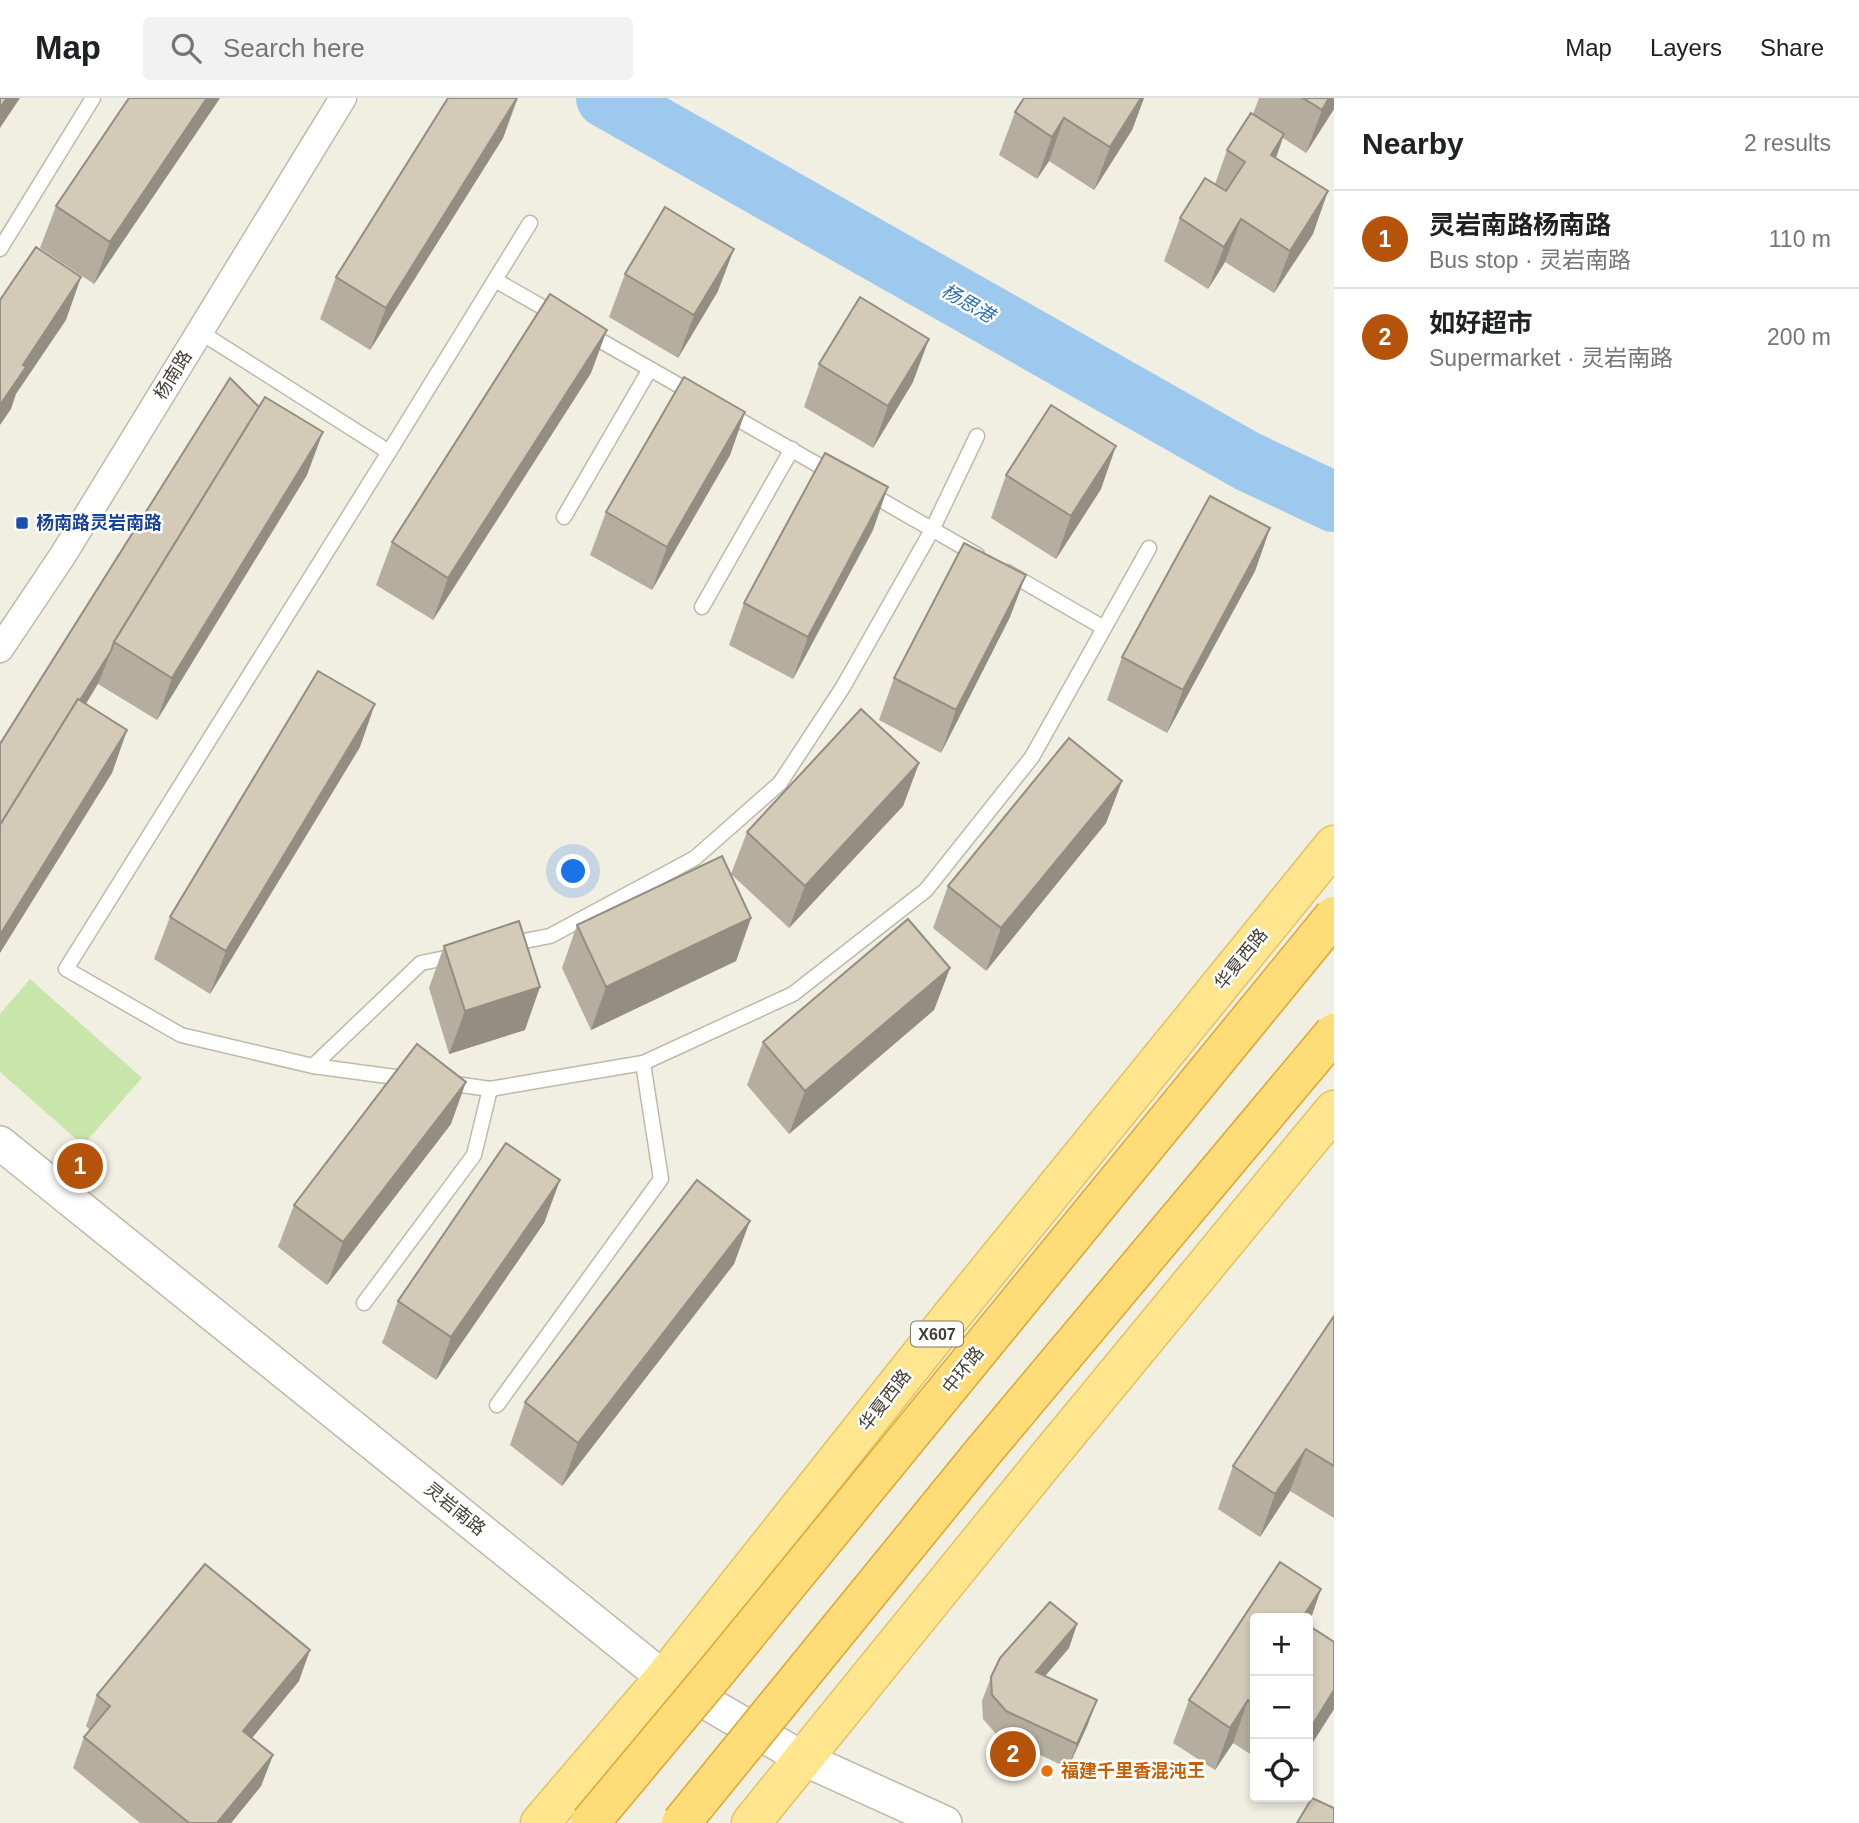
<!DOCTYPE html>
<html lang="en">
<head>
<meta charset="utf-8">
<style>
	body { margin:0; font-family:Arial,"Noto Sans SC",sans-serif; background:#f2f2f2; color:#202124 }
	.controls { position:absolute; right:21px; bottom:21px; display:grid; overflow:hidden; border-radius:7px; box-shadow:0 4px 10px #0003 }
	.controls button { width:63px; height:63px; display:grid; place-items:center; padding:0; border:0; border-bottom:2px solid #e0e0e0; background:#fff; color:#202124; font:35px sans-serif }
	.you { position:absolute; left:574px; top:774px; width:24px; height:24px; margin:-18px; border:5px solid #fff; border-radius:50%; background:#1a73e8; box-shadow:0 0 0 10px #1a73e833 }
	.badge { display:grid; place-items:center; width:46px; height:46px; border-radius:50%; background:#b45309; color:#fff; font-size:23px; font-weight:700 }
	.pin { position:absolute; translate:-50% -50%; border:4px solid #fff; box-shadow:0 2px 7px #0006 }
	.list { margin:0; padding:0; list-style:none }
	h2 { display:flex; justify-content:space-between; align-items:center; height:91px; margin:0; padding:0 28px; font-size:30px }
	h2 small { font-size:23px; font-weight:400; color:#757577 }
	.list li { display:grid; grid-template-columns:46px 1fr auto; gap:21px; align-items:center; box-sizing:border-box; height:98px; padding:0 28px; border-top:2px solid #e0e0e0 }
	.list b { display:block; font-size:26px; white-space:nowrap }
	.list p { margin:0; font-size:23px; white-space:nowrap; color:#757577 }
	.list em { font-size:23px; font-style:normal; color:#757577 }
	.icon { flex:none; width:38px; height:38px; fill:none; stroke:currentColor; stroke-width:2; stroke-linecap:round; stroke-linejoin:round }
	.map { position:relative; flex:none; width:1334px; height:1725px; overflow:hidden }
	header { display:flex; align-items:center; gap:42px; box-sizing:border-box; height:98px; padding:0 35px; background:#fff; border-bottom:2px solid #e0e0e0 }
	header strong { font-size:33px }
	nav { display:flex; gap:38px; margin-inline-start:auto; font-size:24px }
	.search { width:490px; height:63px; background:#f2f2f2; display:flex; align-items:center; gap:18px; box-sizing:border-box; padding:0 24px; border-radius:7px; color:#757577; font-size:26px }
	main { display:flex }
	aside { flex:1; background:#fff }
	.map>svg:first-child { display:block }
</style>
</head>
<body>
<header>
<strong>Map</strong>
<div class="search"><svg class="icon" aria-label="search" viewBox="0 0 24 24"><circle cx="10" cy="10" r="6"/><path d="M15 15l6 6"/></svg>Search here</div>
<nav><a>Map</a><a>Layers</a><a>Share</a></nav>
</header>
<main>
<div class="map">
<svg width="1334" height="1725" viewBox="0 0 1334 1725">
	<rect width="100%" height="100%" fill="#f1eee2"/>
	<path fill="#c8e6aa" d="M30,881L142,980L83,1047L0,974V916Z"/>
	<g fill="none" stroke-linecap="round" stroke-linejoin="round">
		<path stroke="#9dc9ef" stroke-width="60" d="M606,0L1247,363L1334,404"/>
		<defs>
			<g id="service">
				<path d="M0,151L93,0"/>
				<path d="M495,182L558,218"/>
				<path d="M200,234L389,354"/>
				<path d="M587,235L694,296"/>
				<path d="M727,315L834,376"/>
				<path d="M867,394L977,457"/>
				<path d="M564,419L650,271"/>
				<path d="M1007,474L1104,530"/>
				<path d="M702,509L792,351"/>
				<path d="M509,846L550,838L695,760L780,685L843,589L932,432L977,338"/>
				<path d="M313,968L421,865L455,858"/>
				<path d="M410,981L313,968L181,937L66,871L389,354L530,125"/>
				<path d="M448,985L490,991L643,965L793,896L926,792L1032,659L1149,450"/>
				<path d="M364,1205L474,1057L490,991"/>
				<path d="M497,1307L661,1081L643,965"/>
			</g>
			<path id="minor" d="M0,551L63,457L343,0"/>
			<path id="tertiary" d="M0,1045L664,1580L804,1661L945,1725"/>
			<g id="primary">
				<path d="M540,1725L664,1580L949,1221L1334,747"/>
				<path d="M751,1725L1044,1364L1334,1012"/>
			</g>
		</defs>
		<use href="#service" stroke="#bfb9a8" stroke-width="17"/>
		<use href="#minor" stroke="#bfb9a8" stroke-width="29"/>
		<use href="#tertiary" stroke="#bfb9a8" stroke-width="36"/>
		<use href="#primary" stroke="#e3c35e" stroke-width="41"/>
		<use href="#service" stroke="#fff" stroke-width="14"/>
		<use href="#minor" stroke="#fff" stroke-width="26"/>
		<use href="#tertiary" stroke="#fff" stroke-width="33"/>
		<use href="#primary" stroke="#fee58e" stroke-width="38"/>
		<defs>
			<g id="trunk-bridge">
				<path d="M590,1725L716,1574L1334,818"/>
				<path d="M681,1725L983,1354L1334,935"/>
			</g>
		</defs>
		<use href="#trunk-bridge" stroke="#dda731" stroke-width="41" stroke-linecap="butt"/>
		<use href="#trunk-bridge" stroke="#fedc78" stroke-width="38"/>
	</g>
	<g fill="#b5ae9e">
		<path d="M220,0L94,186L40,150L56,108Z"/>
		<path d="M448,0H518L503,40L370,252L320,221L336,179Z"/>
		<path d="M1024,0H1144L1132,32L1094,92L1049,63L1037,81L999,57L1015,14Z"/>
		<path d="M1259,0H1334V11L1306,55L1283,40L1276,60L1313,136L1274,195L1225,164L1208,191L1164,163L1180,120L1215,86L1227,52L1253,16Z"/>
		<path d="M625,176L718,193L678,260L609,219Z"/>
		<path d="M819,266L913,284L873,350L804,309Z"/>
		<path d="M591,275L433,522L376,487L392,444Z"/>
		<path d="M745,314L730,357L652,492L590,457L606,414Z"/>
		<path d="M307,377L157,622L98,586L99,584L86,606L127,632L112,675L31,594Z"/>
		<path d="M1006,377L1101,391L1056,461L991,420Z"/>
		<path d="M1270,430L1255,473L1167,635L1107,602L1122,559Z"/>
		<path d="M873,432L793,581L729,547L744,505Z"/>
		<path d="M1010,519L941,655L879,622L894,580Z"/>
		<path d="M360,649L210,896L154,861L170,819Z"/>
		<path d="M919,665L903,708L789,830L731,776L747,734Z"/>
		<path d="M1122,683L1106,725L986,873L933,830L948,788Z"/>
		<path d="M751,820L736,863L591,932L562,870L577,827Z"/>
		<path d="M444,848L525,932L449,956L429,890Z"/>
		<path d="M950,870L934,912L789,1036L747,987L763,944Z"/>
		<path d="M451,1026L327,1187L278,1149L294,1107Z"/>
		<path d="M560,1082L544,1125L436,1282L382,1245L398,1203Z"/>
		<path d="M734,1166L562,1388L510,1347L525,1304Z"/>
		<path d="M1334,1218V1420L1290,1393L1260,1439L1218,1411L1233,1368Z"/>
		<path d="M1280,1464L1321,1491L1308,1527L1334,1544V1611L1308,1652V1520H1255V1659L1233,1645L1215,1672L1173,1645L1189,1602Z"/>
		<path d="M1077,1526L1069,1550L1045,1578L1088,1626L1068,1670L997,1637L983,1621L982,1603L991,1579Z"/>
		<path d="M299,1583L252,1640L273,1657L261,1688L231,1725H140L73,1670L84,1639L90,1632L86,1628L97,1597Z"/>
	</g>
	<g fill="#948d81">
		<path d="M7,0H20L0,30V10Z"/>
		<path d="M207,0H220L94,186L110,144Z"/>
		<path d="M517,0L503,40L370,252L386,210Z"/>
		<path d="M1141,0H1144L1132,32L1094,92L1110,49Z"/>
		<path d="M1329,0H1334V11L1306,55L1322,12Z"/>
		<path d="M1064,20L1049,63L1037,81L1052,39Z"/>
		<path d="M1284,36L1269,79L1271,57Z"/>
		<path d="M1328,93L1313,136L1274,195L1290,153Z"/>
		<path d="M1241,121L1225,164L1208,191L1224,149Z"/>
		<path d="M734,151L718,193L678,260L694,217Z"/>
		<path d="M81,179L66,222L16,296L11,311L0,327V307L23,267Z"/>
		<path d="M607,232L591,275L433,522L448,480Z"/>
		<path d="M929,241L913,284L873,350L888,308Z"/>
		<path d="M745,314L730,357L652,492L667,449Z"/>
		<path d="M323,334L307,377L157,622L172,580Z"/>
		<path d="M1116,348L1101,391L1056,461L1071,418Z"/>
		<path d="M888,389L873,432L793,581L808,539Z"/>
		<path d="M1270,430L1255,473L1167,635L1183,592Z"/>
		<path d="M1026,477L1010,519L941,655L956,612Z"/>
		<path d="M111,553L99,584L0,744V732Z"/>
		<path d="M375,606L360,649L210,896L226,853Z"/>
		<path d="M127,632L112,675L0,855V837Z"/>
		<path d="M919,665L903,708L789,830L805,788Z"/>
		<path d="M1122,683L1106,725L986,873L1001,830Z"/>
		<path d="M751,820L736,863L591,932L606,889Z"/>
		<path d="M950,870L934,912L789,1036L805,993Z"/>
		<path d="M540,889L525,932L449,956L465,913Z"/>
		<path d="M466,984L451,1026L327,1187L343,1144Z"/>
		<path d="M560,1082L544,1125L436,1282L451,1239Z"/>
		<path d="M750,1123L734,1166L562,1388L578,1345Z"/>
		<path d="M1306,1351L1290,1393L1260,1439L1275,1396Z"/>
		<path d="M1321,1491L1308,1529V1520H1302Z"/>
		<path d="M1077,1526L1069,1550L1028,1598L1036,1574Z"/>
		<path d="M310,1552L299,1583L232,1664L243,1633Z"/>
		<path d="M1334,1592V1611L1308,1652V1634Z"/>
		<path d="M1097,1602L1088,1626L1068,1670L1077,1646Z"/>
		<path d="M1248,1602L1233,1645L1215,1672L1230,1630Z"/>
		<path d="M273,1657L261,1688L231,1725H217Z"/>
	</g>
	<g fill="#d3cab8" stroke="#948d81" stroke-width="2">
		<path d="M0,0H7L0,10Z"/>
		<path d="M129,0H207L110,144L56,108Z"/>
		<path d="M448,0H517L386,210L336,179Z"/>
		<path d="M1024,0H1141L1110,49L1064,20L1052,39L1015,14Z"/>
		<path d="M1303,0H1329L1322,12Z"/>
		<path d="M1251,15L1284,36L1271,57L1328,93L1290,153L1241,121L1224,149L1180,120L1205,80L1226,93L1245,64L1227,52Z"/>
		<path d="M665,109L734,151L694,217L625,176Z"/>
		<path d="M36,149L81,179L23,267L26,269L0,307V202Z"/>
		<path d="M550,196L607,232L448,480L392,444Z"/>
		<path d="M860,199L929,241L888,308L819,266Z"/>
		<path d="M684,279L745,314L667,449L606,414Z"/>
		<path d="M230,280L259,309L114,544L111,553L80,602L78,601L0,727V646Z"/>
		<path d="M265,299L323,334L172,580L114,544Z"/>
		<path d="M1051,307L1116,348L1071,418L1006,377Z"/>
		<path d="M825,355L888,389L808,539L744,505Z"/>
		<path d="M1210,398L1270,430L1183,592L1122,559Z"/>
		<path d="M964,445L1026,477L956,612L894,580Z"/>
		<path d="M318,573L375,606L226,853L170,819Z"/>
		<path d="M78,601L127,632L0,837V727Z"/>
		<path d="M861,611L919,665L805,788L747,734Z"/>
		<path d="M1069,640L1122,683L1001,830L948,788Z"/>
		<path d="M722,758L751,820L606,889L577,827Z"/>
		<path d="M908,821L950,870L805,993L763,944Z"/>
		<path d="M519,823L540,889L465,913L444,848Z"/>
		<path d="M417,946L466,984L343,1144L294,1107Z"/>
		<path d="M506,1045L560,1082L451,1239L398,1203Z"/>
		<path d="M697,1082L750,1123L578,1345L525,1304Z"/>
		<path d="M1334,1218V1368L1306,1351L1275,1396L1233,1368Z"/>
		<path d="M1280,1464L1321,1491L1302,1520H1255V1606L1248,1602L1230,1630L1189,1602Z"/>
		<path d="M205,1466L310,1552L243,1633L273,1657L217,1725H189L84,1639L110,1608L97,1597Z"/>
		<path d="M1050,1504L1077,1526L1036,1574L1097,1602L1077,1646L1006,1613L992,1597L991,1579L1000,1560Z"/>
		<path d="M1308,1527L1334,1544V1592L1308,1634Z"/>
		<path d="M1312,1700L1334,1710V1725H1297Z"/>
	</g>
	<rect fill="#1a4fb4" stroke="#fff" stroke-width="2.5" x="15" y="418" width="14" height="14" rx="3.5"/>
	<circle fill="#e8710a" stroke="#fff" stroke-width="2.5" cx="1047" cy="1673" r="7"/>
	<g text-anchor="middle" dominant-baseline="central" stroke-width="5" stroke-linejoin="round" paint-order="stroke">
		<rect fill="#fff" stroke="#7b7770" stroke-width="2" x="911" y="1223.5" width="52" height="25" rx="5"/>
		<g font-size="16" font-weight="bold" fill="#433d33">
			<text x="937" y="1236">X607</text>
		</g>
		<g font-size="18" fill="#433d33" stroke="#fff">
			<text transform="translate(173 277) rotate(-58)">杨南路</text>
			<text transform="translate(1241 861) rotate(-51)">华夏西路</text>
			<text transform="translate(963 1272) rotate(-51)">中环路</text>
			<text transform="translate(885 1302) rotate(-52)">华夏西路</text>
			<text transform="translate(455 1411) rotate(39)">灵岩南路</text>
		</g>
		<g font-size="18" font-weight="bold" fill="#164399" stroke="#fff" text-anchor="start">
			<text x="36" y="425">杨南路灵岩南路</text>
		</g>
		<g font-size="18" font-weight="bold" fill="#c56008" stroke="#fff" text-anchor="start">
			<text x="1061" y="1673">福建千里香混沌王</text>
		</g>
		<g font-size="19" font-style="italic" fill="#2d70ad" stroke="#fff">
			<text transform="translate(968 205) rotate(30)">杨思港</text>
		</g>
	</g>
</svg>
<div class="controls">
<button>+</button>
<button>−</button>
<button><svg class="icon" aria-label="locate" viewBox="0 0 24 24"><circle cx="12" cy="12" r="6"/><path d="M12 2v4M12 18v4M2 12h4M18 12h4"/></svg></button>
</div>
<div class="you"></div>
<div class="pin badge" style="left:80px;top:1068px">1</div>
<div class="pin badge" style="left:1013px;top:1656px">2</div>
</div>
<aside>
<h2>Nearby<small>2 results</small></h2>
<ul class="list">
<li><span class="badge">1</span><div><b>灵岩南路杨南路</b><p>Bus stop · 灵岩南路</p></div><em>110 m</em></li>
<li><span class="badge">2</span><div><b>如好超市</b><p>Supermarket · 灵岩南路</p></div><em>200 m</em></li>
</ul>
</aside>
</main>
</body>
</html>
